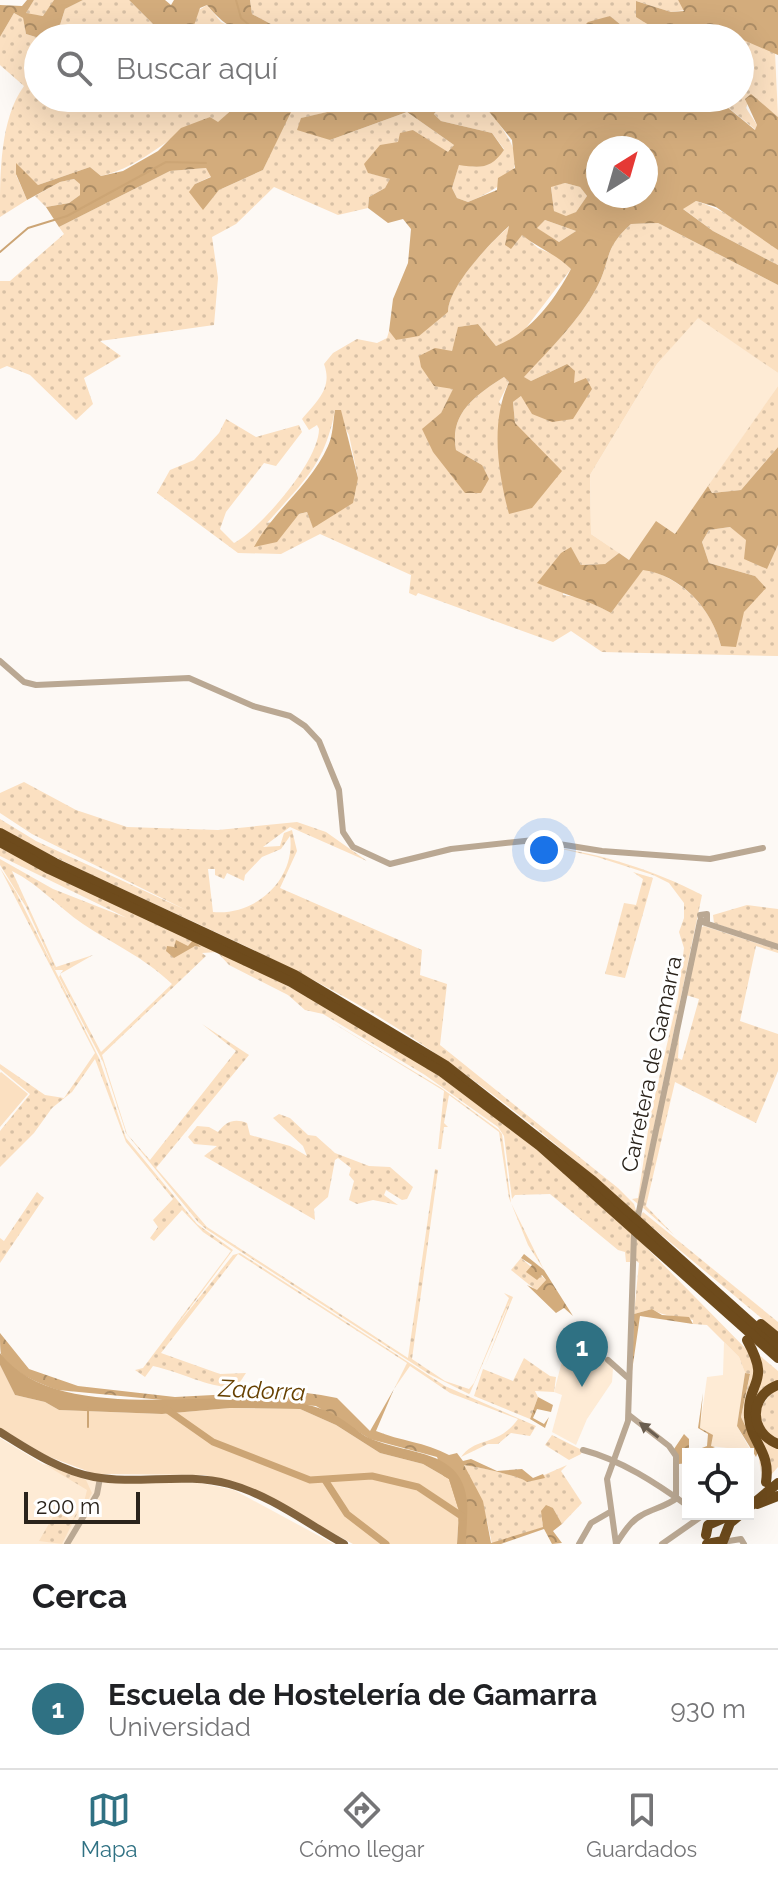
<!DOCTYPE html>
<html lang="es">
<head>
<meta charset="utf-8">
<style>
	body { margin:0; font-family:Raleway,sans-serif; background:#f2f2f2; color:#202124 }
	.controls { position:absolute; right:24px; bottom:24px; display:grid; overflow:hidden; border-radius:0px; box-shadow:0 8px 32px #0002 }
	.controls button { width:72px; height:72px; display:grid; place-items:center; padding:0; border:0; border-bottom:2px solid #e0e0e0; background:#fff; color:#202124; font:40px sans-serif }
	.compass { position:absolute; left:586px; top:136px; width:72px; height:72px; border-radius:50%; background:#fff; box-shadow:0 8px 32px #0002; rotate:37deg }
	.scale { position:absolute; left:24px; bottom:20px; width:116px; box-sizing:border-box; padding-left:8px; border:4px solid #2a231b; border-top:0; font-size:22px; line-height:28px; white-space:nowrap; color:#2a231b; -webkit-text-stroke:6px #fff; paint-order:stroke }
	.you { position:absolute; left:544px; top:850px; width:28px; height:28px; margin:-20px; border:6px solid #fff; border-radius:50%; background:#1a73e8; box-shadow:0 0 0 12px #1a73e833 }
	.badge { display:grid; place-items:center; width:52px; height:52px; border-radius:50%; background:#2f7183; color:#fff; font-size:26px; font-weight:700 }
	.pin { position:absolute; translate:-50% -66px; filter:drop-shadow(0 2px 4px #0008) }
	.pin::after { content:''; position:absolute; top:42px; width:28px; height:24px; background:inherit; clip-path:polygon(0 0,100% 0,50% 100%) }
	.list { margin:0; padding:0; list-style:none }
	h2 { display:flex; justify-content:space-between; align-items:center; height:104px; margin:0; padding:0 32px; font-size:34px }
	h2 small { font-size:26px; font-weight:400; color:#757577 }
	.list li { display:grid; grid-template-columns:52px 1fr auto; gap:24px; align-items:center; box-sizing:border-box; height:120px; padding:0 32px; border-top:2px solid #e0e0e0 }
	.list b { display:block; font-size:30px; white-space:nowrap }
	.list p { margin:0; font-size:26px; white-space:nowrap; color:#757577 }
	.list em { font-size:26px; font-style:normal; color:#757577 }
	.icon { flex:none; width:44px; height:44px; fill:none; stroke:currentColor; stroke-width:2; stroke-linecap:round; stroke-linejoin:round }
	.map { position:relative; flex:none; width:778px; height:1544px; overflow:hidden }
	.search { position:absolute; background:#fff; box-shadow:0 8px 32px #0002; left:24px; right:24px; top:24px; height:88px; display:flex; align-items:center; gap:20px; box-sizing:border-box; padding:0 28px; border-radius:44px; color:#757577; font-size:30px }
	.sheet { height:224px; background:#fff }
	nav { display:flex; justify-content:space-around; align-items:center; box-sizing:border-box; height:112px; border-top:2px solid #e0e0e0; background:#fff; font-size:22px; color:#757577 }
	nav a { display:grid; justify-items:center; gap:4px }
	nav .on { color:#2f7183 }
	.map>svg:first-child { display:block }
</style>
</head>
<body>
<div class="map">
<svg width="778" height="1544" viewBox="0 0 778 1544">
	<defs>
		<pattern id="grass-dots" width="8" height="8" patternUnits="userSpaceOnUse" patternTransform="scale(2)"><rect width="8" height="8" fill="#fbe0c1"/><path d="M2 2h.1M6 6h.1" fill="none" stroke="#d7c0a5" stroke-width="1.8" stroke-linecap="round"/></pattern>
		<pattern id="forest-crowns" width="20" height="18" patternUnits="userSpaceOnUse" patternTransform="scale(2)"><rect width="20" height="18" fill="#d3ac7c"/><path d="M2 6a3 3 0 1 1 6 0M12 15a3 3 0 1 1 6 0" fill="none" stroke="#ab8c65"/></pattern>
	</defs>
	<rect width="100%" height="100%" fill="#fdf9f5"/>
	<g fill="#feebd5">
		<path d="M698,317L778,373V386L675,535L656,522L629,560L591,534L590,475L657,364Z"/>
		<path d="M569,1334L590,1338L613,1369L612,1382L587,1419L576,1445L552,1432L562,1395L554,1392Z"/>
		<path d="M724,1342L739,1357L745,1373L737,1426L751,1451L711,1446L712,1435L700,1428L707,1377L723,1375Z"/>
		<path d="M0,1438L43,1464L84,1478L201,1483L234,1490L334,1544H0Z"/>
	</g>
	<g fill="url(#grass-dots)" fill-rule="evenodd">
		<path d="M34,0H54L44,16L25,14Z"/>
		<path d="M83,0H129L162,33L207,5L221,22L254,38H81L60,25L65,9Z"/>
		<path d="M250,0H678L685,10L671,12L636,1L686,26L718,29L775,52L778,117L751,95L746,108L757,125L756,130L716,98H740V38H637L610,16L576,31L571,38H549V33L520,38H297L252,14Z"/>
		<path d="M14,13L23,18L26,34L39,38L38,98H388L302,118L330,140L407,112L454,145L448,153L413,130L369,173L391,179L385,188L369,197L368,208L338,215L274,187L236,224L212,237L218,278L214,325L100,341L121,356L84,378L93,404L76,420L30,375L7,366L0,369V281H10L64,234L59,227L170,171L206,168L212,176L195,184L203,209L219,190L263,170L290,112L243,99L218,123L210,117C170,133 145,166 101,176L90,167L38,185L24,173L16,175L27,200L0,217C0,173 0,119 24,86L0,65V37Z"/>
		<path d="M449,98L480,99C518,148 540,172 468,202L457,198L452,188L459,164C481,169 491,168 504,149L492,133L441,121L434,114Z"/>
		<path d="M74,179L81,184L80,195L69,203L46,207L35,196L60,182Z"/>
		<path d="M565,183L580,187L587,196L576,212L566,217L554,211L551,186Z"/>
		<path d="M696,201C726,211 756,229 778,250V265L713,231L682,208Z"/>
		<path d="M545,220L576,231L559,242L536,228Z"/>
		<path d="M658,223L778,285V373L698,318L657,364L590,475L591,534L619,553L605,564L581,565L571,548L563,595L583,598L611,613L643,569C681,577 712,608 721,646L744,612L755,576L709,563L702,542L709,530L730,527L747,540L766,569L778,545V656L602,652L571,631L553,642L418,593L416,596L409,593L411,575L320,534L281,554L238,553L157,493L170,470L194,460L219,433L226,419L256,437L299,425L302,432L276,466L264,463L226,512L220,529L234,543C261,528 319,461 319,429L317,425L309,430L302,419C317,401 333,388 324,364L333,353L357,339L377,343L387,338L389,331L397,340L448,312C448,286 491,242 511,225L538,248L559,257L571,269L519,337L496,346L478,324L459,327L452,351L454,388L441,413L433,452L482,465L456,450C449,413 476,395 504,377L509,382L499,402L515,423L513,402L521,396L573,384L567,364L531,381L523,377C549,350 578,322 596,289C612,260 602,250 631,224ZM335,410L349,435L358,478L313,527L307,512L267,523C302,483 325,465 335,410Z"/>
		<path d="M778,386V447L741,490L712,493L708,486Z"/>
		<path d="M24,782L76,810L127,827L218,830L297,822L326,832L367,861L290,827L263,847L280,846L284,833L292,830L297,851L280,888L422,950L420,975L447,984L440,1045L618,1188L634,1204L637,1214C555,1141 470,1072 376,1015C256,943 123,895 0,829V819L36,841L186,910L32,834L0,813V793ZM290,836C296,878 257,916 213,912L208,869H215V875L224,879L227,873L244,881L245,875L262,857L281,849Z"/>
		<path d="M0,846C151,919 306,986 446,1079C513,1124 573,1180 633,1234L630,1262H626L625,1252L618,1250L550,1194L515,1195L512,1199L504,1136L498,1127L425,1075L323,1014L305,1010L288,995L229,965L217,952L202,953L206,956L102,1055L127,1134L150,1160L236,1051L202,1024L249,1055L156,1168L207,1227L408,1358L435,1169L438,1170L412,1359L445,1381L469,1389L474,1383L509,1298L504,1293L513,1297L485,1366L511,1298L470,1393L469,1394L429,1374L206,1229L198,1222L126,1133L103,1062L59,977L63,970H55L26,907L0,865V859L53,889L127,918L0,856ZM12,871C40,885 58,907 83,924C116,946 141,955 172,984L101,1052L60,974L93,955L56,967Z"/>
		<path d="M548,846C604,855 652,869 702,895L638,1204L632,1199L638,1198L650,1117L678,997L684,948L679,932L684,918V903L669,883L653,875L597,857Z"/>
		<path d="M0,868L16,892L99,1058L126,1138L197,1224L233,1250L175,1328L233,1255L240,1253L445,1386L536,1426L530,1436L511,1433L498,1444H488L461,1457C476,1436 498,1447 518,1419L450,1393L410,1366L394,1389L407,1363L238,1254L161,1353L220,1374L246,1373L236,1388C206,1387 181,1372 153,1366L145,1377L135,1370L143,1368L231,1251L203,1232L182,1210L154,1241L150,1238L158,1227L153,1220L173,1199L126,1142L95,1059L72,1092L52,1108L34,1133L0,1167V1131L30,1094L0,1069V1064L45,1095L64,1098L95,1053Z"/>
		<path d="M633,872L653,878L625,978L605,974L624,903L636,905L643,879Z"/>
		<path d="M747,905L778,909V945L714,923L713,915Z"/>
		<path d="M704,926L778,950V953L756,946L740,1021L778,1034V1071L756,1123L675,1082L646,1206L674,1235L642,1207L680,1024L678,1058L682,1060L699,999L686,995L700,928Z"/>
		<path d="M325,1018L440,1087L499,1130L502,1134L511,1203L544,1270L528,1245L509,1198L499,1132L449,1095L444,1123L448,1127H444L441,1149H438L444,1091Z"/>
		<path d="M279,1114L290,1118L308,1135L316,1136L335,1153L369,1166L390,1167L413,1187L407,1199L402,1200L386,1190L384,1195L398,1205L373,1200L357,1204L349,1200L354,1181L349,1175L351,1168L338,1158L335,1160L328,1197L314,1209L315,1220L204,1156L217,1146L194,1144L188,1137L197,1126L209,1127L218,1132C226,1121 235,1118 247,1123L250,1135L290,1146L307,1156L303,1146L273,1118Z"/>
		<path d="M37,1192L44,1198L0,1263V1238L4,1241Z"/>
		<path d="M643,1212L778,1322V1332L640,1217Z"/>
		<path d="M635,1236L753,1356L762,1480L758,1452L741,1417L750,1375L745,1373L739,1357L707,1325L693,1324V1320C678,1315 665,1318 652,1309L634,1314L639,1263L634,1259Z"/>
		<path d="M521,1258L546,1280L537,1291L511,1270Z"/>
		<path d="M758,1354L778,1371V1383C756,1391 750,1410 757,1431L778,1446V1467L770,1476C771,1452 752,1438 751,1416C750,1393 765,1379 758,1354Z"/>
		<path d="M524,1358L550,1376L556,1377L554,1392L535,1391L538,1397L530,1419L474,1396L483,1369L513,1381Z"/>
		<path d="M778,1388V1441C749,1423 756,1407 778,1388Z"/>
		<path d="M552,1435L582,1450L581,1454L569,1460L545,1445Z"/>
		<path d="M44,1464L86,1480L92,1493L87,1502H84L87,1490Z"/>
		<path d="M464,1465C478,1467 517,1475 528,1482L567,1465L561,1471L582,1503L562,1524L553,1508L542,1522L544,1527L492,1544L487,1521Z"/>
		<path d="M81,1506L62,1544L39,1541L58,1508L71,1522Z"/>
	</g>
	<g fill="url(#forest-crowns)" fill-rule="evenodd">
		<path d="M27,0H34L26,13L43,16L54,0H83L65,9L60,25L81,38H39L26,34L23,18L14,13L0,37V5L22,6Z"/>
		<path d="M129,0H165L171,5L174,0H250L252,14L297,38C256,38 234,38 207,5L200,8L191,34L162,33Z"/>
		<path d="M678,0H778V55L718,29L686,26L670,38L636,17V1L671,12L684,11Z"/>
		<path d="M610,16L637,38H571L588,22Z"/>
		<path d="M751,94L778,117V250L716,207L696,201L683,209L713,231L778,265V285L658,223L631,224C602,250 612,260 596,289C578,322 549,350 524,377L531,381L567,364L575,371L574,383L586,378L592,389L573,419L552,422L532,414L521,396L513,402L515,423L562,471L532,508L509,514C498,473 490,422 509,382L504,377C476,395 449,413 456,450L482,465L489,479L481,493H465L433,452L422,429L441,413L453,389L434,386L421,367L419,356L435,348L452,351L458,327L478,324L496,346C530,333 554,301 571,269C556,254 538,248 522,235L511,249L505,245L509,226C490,243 448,287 448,312L419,336L396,340L389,331L393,299L408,263L411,229L403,219L388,223L368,208L369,197L385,188L390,179L368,173L364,164L380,145L398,142L400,133L413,130L448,152L454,145L407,112L330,140L297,130L301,118L388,98H449L434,114L441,121L492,133L504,150C491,169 481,168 459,165L452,188L457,198L468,202L497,190L498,178L515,168L512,140L478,98H716L755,130L757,125L745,99ZM598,148H646V196H598ZM565,183L580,187L587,196L576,212L566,216L554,211L551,187ZM545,220L576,231L559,242L537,228Z"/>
		<path d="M244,99L291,112L263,170L219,190L203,210L189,192L195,184L211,177L206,168L170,171L59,227L46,207L69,203L80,195V184L74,179L60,182L27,200L16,174V163L38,185L90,167L101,176L123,171L158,151L181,128L210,117L218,122Z"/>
		<path d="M335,410H341L358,478L353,503L313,528L307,512L299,514L277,542L254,547C274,510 311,485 328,446C333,436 333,421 335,410Z"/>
		<path d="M778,447V545L767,569L744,559L746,540L730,527L709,530L702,542L709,563L755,576L766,588L744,612L736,647L721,646C712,609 681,575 643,570L611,613C587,599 562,594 537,583L561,553L571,547L581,565L605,564L619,553L629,560L656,521L675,534L708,486L712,493L741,490Z"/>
		<path d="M176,940L188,946L193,940L201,947L195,946L174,958L166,951L167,946L174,947Z"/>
		<path d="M524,1254L544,1270L573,1316L564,1308L556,1313L527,1285L537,1290L546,1280L542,1275L537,1280L526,1272L532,1265L521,1258Z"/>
		<path d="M652,1309L662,1315L689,1317L693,1324L640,1316L632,1371L634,1314Z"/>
		<path d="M0,1333L29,1369L78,1386L175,1397L292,1391L321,1395L337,1398L370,1431L394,1389L376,1431C400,1441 425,1442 449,1455L457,1453L463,1461L471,1459L497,1471L522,1469L533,1478L543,1474L545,1478L527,1482C517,1475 477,1467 464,1465L483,1501L491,1543L543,1527L541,1511L546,1505L553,1508L562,1524L553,1531L562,1543L552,1544L544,1529L501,1544H466L437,1457L370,1439L316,1406L239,1399L173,1401L58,1390C42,1385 7,1370 1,1354C0,1349 0,1339 0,1333Z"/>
		<path d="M745,1373L750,1374L741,1417L758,1452L756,1457L737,1426Z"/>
		<path d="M703,1393L700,1428L713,1435L711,1446L715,1447L700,1454H688V1463L679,1464L674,1449L684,1434L689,1439V1453L707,1446L708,1434L698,1428Z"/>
		<path d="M538,1397L553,1405L551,1412L537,1409L533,1418L544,1424L549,1417L545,1428L530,1419Z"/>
	</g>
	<g fill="#fbe0c1">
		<path d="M1,1072L28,1094L0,1127V1073Z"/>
		<path d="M0,1365L15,1395L45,1402L59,1410L162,1414L229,1408L300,1409L336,1425L380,1453L423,1464L449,1479L459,1511L457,1544H353L246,1486L204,1475L95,1474L47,1456L0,1428Z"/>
	</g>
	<path fill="#cca575" d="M0,1353C57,1427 212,1387 292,1402C311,1405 327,1409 343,1420C354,1427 362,1436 374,1440C411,1455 462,1450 467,1501C468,1516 466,1530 466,1544H457L459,1511L449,1479L423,1464L380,1453L336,1425L300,1409L230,1408L162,1414L59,1410L45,1402L15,1395L0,1365Z"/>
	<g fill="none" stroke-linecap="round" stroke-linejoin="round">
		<g stroke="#cca575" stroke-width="2">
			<path d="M236,0L241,18L264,38"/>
			<path d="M428,38L435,33"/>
			<path d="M0,252L28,228L67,216L166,162L206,163"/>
			<path d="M88,1408V1427"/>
		</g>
		<g stroke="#cca575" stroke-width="7">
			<path d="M166,1409L213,1442L310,1480L372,1476L418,1487L463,1517"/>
			<path d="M325,1480L347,1514L386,1544"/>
		</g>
		<g stroke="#baa893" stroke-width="6">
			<path d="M0,661L24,682L36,685L189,678L253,706L290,716L305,726L319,741L339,790L343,832L353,847L390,864L451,849L534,840L602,851L710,859L763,848"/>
			<path d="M707,921V914L700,915L702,922L778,947"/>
			<path d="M638,1216L700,921"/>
			<path d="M608,1360L627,1377"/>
			<path d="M629,1415L669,1446L676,1456V1495"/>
			<path d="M583,1450C621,1460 656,1483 688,1506"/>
			<path d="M748,1494L750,1492"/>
			<path d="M723,1542L741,1539L744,1544"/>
			<path d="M67,1544L97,1494L100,1478"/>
			<path d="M579,1544L591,1523L610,1512"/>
			<path d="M616,1544L607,1479L628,1421L634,1234"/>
			<path d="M616,1544C623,1534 630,1521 642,1515C654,1508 665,1507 677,1498"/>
			<path d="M662,1544L702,1516"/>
		</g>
		<path stroke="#83643e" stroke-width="8" d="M0,1432C29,1450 60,1471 94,1477C139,1485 184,1472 229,1484C270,1495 308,1524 344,1544"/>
		<g stroke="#6e4b1c" stroke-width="10">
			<path d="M0,833L55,863L295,975L445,1065L593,1181L778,1347"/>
			<path d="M0,842L49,869L291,982L442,1072L540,1146L778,1358"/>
			<path d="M761,1324L778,1338"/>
			<path d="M747,1340C772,1385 747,1379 749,1417C751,1443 771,1451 766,1482"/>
			<path d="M778,1385C748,1396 749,1433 778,1444"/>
			<path d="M757,1504L778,1496"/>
			<path d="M748,1508L778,1483"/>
			<path d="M706,1535L708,1525L733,1514"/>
			<path d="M707,1544L723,1541L730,1523L741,1514"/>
		</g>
	</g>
	<defs><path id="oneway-solid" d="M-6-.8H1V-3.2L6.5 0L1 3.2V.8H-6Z" transform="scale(2)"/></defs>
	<use fill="#6b5f51" href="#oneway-solid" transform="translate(649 1430) rotate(-142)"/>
	<g text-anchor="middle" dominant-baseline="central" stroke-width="6" stroke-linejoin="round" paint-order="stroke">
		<g font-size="22" fill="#2a231b" stroke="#fff">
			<text transform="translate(651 1064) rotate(-78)">Carretera de Gamarra</text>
		</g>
		<g font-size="24" font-style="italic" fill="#674102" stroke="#fff">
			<text transform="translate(262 1390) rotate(3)">Zadorra</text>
		</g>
	</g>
</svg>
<div class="controls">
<button><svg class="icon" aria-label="locate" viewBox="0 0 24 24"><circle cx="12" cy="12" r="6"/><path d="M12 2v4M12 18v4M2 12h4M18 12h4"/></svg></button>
</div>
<svg class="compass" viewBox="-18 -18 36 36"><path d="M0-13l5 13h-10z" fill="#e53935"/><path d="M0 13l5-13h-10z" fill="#757577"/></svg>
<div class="scale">200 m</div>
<div class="you"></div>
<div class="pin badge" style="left:582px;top:1387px">1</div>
<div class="search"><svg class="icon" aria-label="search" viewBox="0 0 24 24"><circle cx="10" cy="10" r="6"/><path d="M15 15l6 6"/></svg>Buscar aquí</div>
</div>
<section class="sheet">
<h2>Cerca<small></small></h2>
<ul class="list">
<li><span class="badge">1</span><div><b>Escuela de Hostelería de Gamarra</b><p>Universidad</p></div><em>930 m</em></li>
</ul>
</section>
<nav>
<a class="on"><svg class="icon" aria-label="map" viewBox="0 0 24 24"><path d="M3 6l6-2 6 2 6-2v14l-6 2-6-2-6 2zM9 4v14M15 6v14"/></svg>Mapa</a>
<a><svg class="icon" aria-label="directions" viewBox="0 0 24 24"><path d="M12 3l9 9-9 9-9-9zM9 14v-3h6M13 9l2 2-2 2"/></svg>Cómo llegar</a>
<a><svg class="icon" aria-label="saved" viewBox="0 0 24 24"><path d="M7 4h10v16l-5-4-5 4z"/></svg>Guardados</a>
</nav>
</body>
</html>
